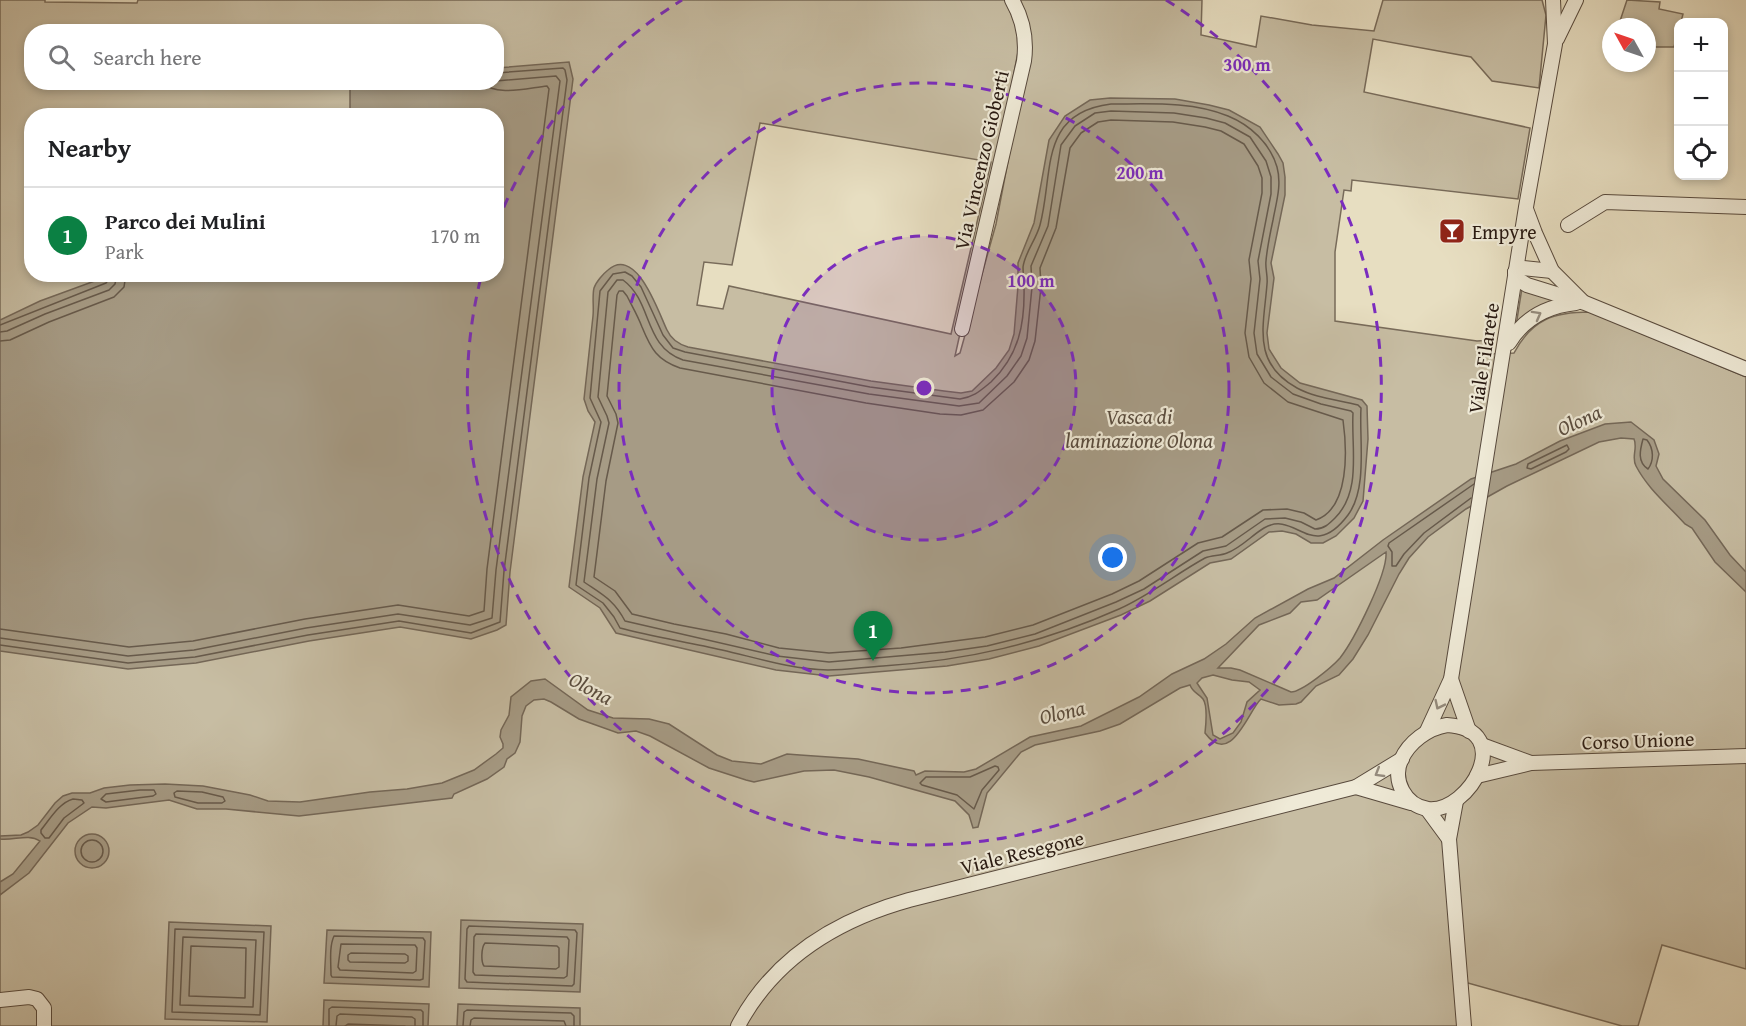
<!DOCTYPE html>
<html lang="en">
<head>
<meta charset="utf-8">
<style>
	body { margin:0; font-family:"Gentium Book Plus",serif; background:#f6f6f6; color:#202124 }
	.controls { position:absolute; right:18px; top:18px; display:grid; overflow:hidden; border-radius:12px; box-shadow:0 3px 9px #0003 }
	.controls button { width:54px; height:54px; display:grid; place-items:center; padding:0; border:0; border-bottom:2px solid #e0e0e0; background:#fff; color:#202124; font:30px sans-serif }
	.compass { position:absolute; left:1602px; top:18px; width:54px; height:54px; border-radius:50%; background:#fff; box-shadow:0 3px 9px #0003; rotate:310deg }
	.you { position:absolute; left:1113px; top:558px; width:21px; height:21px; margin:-15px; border:4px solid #fff; border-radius:50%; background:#1a73e8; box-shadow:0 0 0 9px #1a73e833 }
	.badge { display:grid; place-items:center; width:39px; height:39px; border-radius:50%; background:#0b8043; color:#fff; font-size:20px; font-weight:700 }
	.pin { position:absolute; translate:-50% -50px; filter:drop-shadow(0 2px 3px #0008) }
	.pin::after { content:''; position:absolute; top:32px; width:21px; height:18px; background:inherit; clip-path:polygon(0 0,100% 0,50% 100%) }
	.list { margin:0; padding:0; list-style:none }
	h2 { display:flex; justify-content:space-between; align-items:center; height:78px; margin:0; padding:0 24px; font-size:26px }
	h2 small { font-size:20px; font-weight:400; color:#757577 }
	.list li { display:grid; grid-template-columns:39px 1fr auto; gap:18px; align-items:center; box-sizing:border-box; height:96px; padding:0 24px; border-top:2px solid #e0e0e0 }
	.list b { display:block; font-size:22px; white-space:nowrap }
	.list p { margin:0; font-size:20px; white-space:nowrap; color:#757577 }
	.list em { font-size:20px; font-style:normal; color:#757577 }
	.icon { flex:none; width:33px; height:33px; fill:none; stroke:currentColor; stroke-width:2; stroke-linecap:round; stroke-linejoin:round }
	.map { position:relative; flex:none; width:1746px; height:1026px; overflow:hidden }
	.search { position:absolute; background:#fff; box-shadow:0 3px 9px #0003; left:24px; top:24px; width:480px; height:66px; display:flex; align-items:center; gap:15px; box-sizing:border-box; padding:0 21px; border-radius:24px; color:#757577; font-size:22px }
	.panel { position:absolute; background:#fff; box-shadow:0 3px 9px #0003; left:24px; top:108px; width:480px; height:174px; border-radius:24px }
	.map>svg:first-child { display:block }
</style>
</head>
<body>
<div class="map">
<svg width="1746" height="1026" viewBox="0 0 1746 1026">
	<rect width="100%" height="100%" fill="#e7dec1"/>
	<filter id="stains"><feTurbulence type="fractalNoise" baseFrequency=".00333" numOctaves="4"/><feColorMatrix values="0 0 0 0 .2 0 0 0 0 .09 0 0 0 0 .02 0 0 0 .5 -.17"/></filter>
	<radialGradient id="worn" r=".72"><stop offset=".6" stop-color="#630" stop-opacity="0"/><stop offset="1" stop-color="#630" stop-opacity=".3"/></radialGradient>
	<g fill="#c7bda3" stroke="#786b5a" stroke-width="1.5" fill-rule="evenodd">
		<path d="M0,0H45V2L137,3L138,0H1005L1021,36L989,203L955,356L960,353L996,224L1029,51L1016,0H1202L1201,35L1256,47L1261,16L1312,25L1374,31L1383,0H1542L1546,15L1539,88L1492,81L1471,57L1373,39L1364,92L1530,128L1518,199L1352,180L1351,191L1344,190L1335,252V321L1477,341L1493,340L1490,354L1514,353C1532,319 1554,312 1590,312L1746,377V969L1662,945L1638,1026H1622L1468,983L1455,984L1458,1026H0ZM32,32H496V82H32ZM32,116H496V274H32ZM760,123L991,162L951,334L729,286L723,309L697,305L704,262L732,265Z"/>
		<path d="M1627,0L1660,2L1659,9L1683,14L1681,22H1678V32L1674,47H1647V27H1618Z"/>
		<path d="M1522,288L1561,303L1516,326Z"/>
	</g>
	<g fill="#a69b85" stroke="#746757" stroke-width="1.5" fill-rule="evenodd">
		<path d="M569,62L573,79L510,572L506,625L497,630L471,639L400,627L309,641L196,663L128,669L0,651V320L40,301L111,275L496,274V116L350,115V89L355,82H496L497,68Z"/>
		<path d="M1110,98L1175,99L1209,105L1229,110L1260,127L1278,154L1283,163L1285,177V195L1271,263L1274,278L1267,333L1269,349L1281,368L1300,383L1362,400L1367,406L1368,439L1363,501L1354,518L1336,536L1323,543H1311L1296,534L1282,531L1269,532L1231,559L1210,563L1150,601L1121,615L1039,646L989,659L947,666L829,676L776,670L616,633L600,608L569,587L583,477L595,422L588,411L584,399C587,371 590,343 593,316C594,307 592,296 594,288C596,282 603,274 608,270C637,245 659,314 667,330C671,339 678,344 688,347L871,381L944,391L961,393L972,391L996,368L1009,350L1014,334L1018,286V263L1034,223L1049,140L1065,116L1090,100Z"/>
		<path d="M1631,422L1654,440L1659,454L1656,466L1663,479L1705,520L1730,555L1746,572V592L1715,562L1692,528L1685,524C1668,505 1648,489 1636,466C1631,457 1638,448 1634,439L1621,438L1599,442L1507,486L1466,509L1428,537L1409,558L1399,574L1368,635L1353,659L1339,675L1316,686L1301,702L1296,704L1279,705L1261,699C1248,711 1231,768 1205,733C1206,724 1208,706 1203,699C1198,693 1193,693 1190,685L1180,688L1120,724L1100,731L1035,745L1021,752L987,793L978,827L973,828L969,815L955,801L869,777L834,770L804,771L754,782L746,780L709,768L650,736L636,731L618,733L579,719L551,702L544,699L534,700L526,706L522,716L520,742L515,753L507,759L504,767L487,779L454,794L452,798L299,816L226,809H197L169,800L106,808L92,807L68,823L29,873L0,895V882L13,874L40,841C28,833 14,841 0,839V836L21,835L28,832L38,825L55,803L63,796L72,793H90L104,788L130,785L165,784L203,786L250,795L268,801L300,802L370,792L407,789L442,783L474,770L496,754L503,748V744L500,737L501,730L509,715L511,697L531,681L545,679L588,710L613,718L649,719L669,724L717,755L732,761L761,764L787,754L800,755L858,759L914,771L916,775L925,771L964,772L976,769L1030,737L1081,726L1139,697L1172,674L1204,659L1226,644L1255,618L1308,589L1334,578L1383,540L1471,479L1516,464L1560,441L1605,424ZM1386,552C1388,573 1354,640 1340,658C1332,667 1302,692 1291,692L1240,670L1231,668H1218L1259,625L1290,613L1301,602L1317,600ZM1213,675L1232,680L1249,682L1260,690L1247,702L1241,722L1233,733L1220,739L1213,735L1207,698L1197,683L1202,678Z"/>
		<circle cx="92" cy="851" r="17"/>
		<path d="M461,920L583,924L580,992L459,988Z"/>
		<path d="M169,922L271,926L267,1022L165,1019Z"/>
		<path d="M327,930L431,932L429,987L324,983Z"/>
		<path d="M324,1000L429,1004L428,1026H323Z"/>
		<path d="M458,1004L580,1008V1026H457Z"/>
	</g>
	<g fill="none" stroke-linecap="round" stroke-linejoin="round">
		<g stroke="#675a4b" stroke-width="1.5">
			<path d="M1111,104C1149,104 1192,101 1228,116C1250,125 1270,143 1277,167C1282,185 1276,203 1273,220C1270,234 1267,248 1266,261C1265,268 1268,276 1267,284C1264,325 1251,363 1297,388C1315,398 1339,400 1358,405L1361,408C1359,439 1368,488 1348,515C1311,564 1296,509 1264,528C1252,535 1241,548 1227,553C1220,556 1212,555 1205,558C1176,574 1150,595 1119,609C1040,644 969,660 883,666C865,667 846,670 828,670C791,669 757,658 722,650C688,642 653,637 620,628L614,617L603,603L576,585L589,478L601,422L590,398L600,291L613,274L625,272L632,276L641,287L663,335L673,348L685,352L870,387L960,399C974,397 980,391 991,382C1019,355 1025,324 1024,286C1024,280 1023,274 1023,267C1025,252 1036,240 1040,225C1054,173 1038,113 1111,104Z"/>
			<path d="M1111,111L1174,113L1206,118L1225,123L1250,137L1266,161L1271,177V194L1258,261L1260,279L1254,333L1257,354L1271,377L1293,394L1321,404L1351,411L1353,413C1351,448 1362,491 1335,518C1329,524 1324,529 1315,529L1301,522L1285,518L1265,519L1226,546L1203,551L1144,589L1116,602L1035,634L987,646L945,652L829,662L777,656L625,621C614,600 603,595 584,582L597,479L609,423L607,416L598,397L608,292L617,280H623C653,302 643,346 683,360L869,394L959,406L979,403L1007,376L1021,356L1027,338L1032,287L1031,266L1048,226L1061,145L1075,126L1095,113Z"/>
			<path d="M1111,120L1173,122L1205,127L1221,131L1244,144L1258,166L1262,178V193L1249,260L1251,279L1245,333L1249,357L1264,383L1288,402L1343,420C1347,449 1350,508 1316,520L1304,513L1287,509L1263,510L1222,537L1198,543L1139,581L1112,594L1033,625L985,637L901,648L829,653L779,648L726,634L674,624L632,614L615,591L594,577L606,481L618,423L616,414L607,396L617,295L619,291H623L627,296C632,306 638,316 642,327C651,349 657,360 680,368L866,403L940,414L961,415L983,410L1014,382L1029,360L1035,341L1041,287L1040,268L1056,228L1070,148L1081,133L1098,122Z"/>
			<path d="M0,325L106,283L109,279L110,274"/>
			<path d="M0,332L7,331L45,314L109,290L115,284L117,274"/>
			<path d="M0,341L10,340L49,322L114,297L124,287L126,274"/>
			<path d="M1643,439L1647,440C1654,449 1654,461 1648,469C1637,462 1640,450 1643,439Z"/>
			<path d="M1567,445L1569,449L1566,452L1531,469L1527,468L1528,464Z"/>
			<path d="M1471,498L1424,533L1404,554L1396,566H1392V552L1388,546L1389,543L1474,484"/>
			<path d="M0,629L129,647L193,641L305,619L398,605L469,616L484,611L487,569L549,89L547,86C527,88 497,97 480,82"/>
			<path d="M0,638L128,656L194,650L306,628L398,614L470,625L492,618L496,570L560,81L556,76L496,81"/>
			<path d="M0,645L128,663L195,657L308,635L399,621L471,633L500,622L504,571L567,80L565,70L563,68L496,73"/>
			<path d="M995,766L998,767L999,770L982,790L974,809L957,795L922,785L920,783L926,777H970Z"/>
			<path d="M140,790H154L156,794L153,796L106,802L101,799L106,794Z"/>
			<path d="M177,791L202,792L223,797L225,801L222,803H198L175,797L174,793Z"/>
			<path d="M73,799L82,800L84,803L64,818L49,838H45L41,833V830C50,819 59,803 73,799Z"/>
			<circle cx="92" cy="851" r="11"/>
			<path d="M469,926L575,930L577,933L574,984L572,986L467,982L465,979L467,929Z"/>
			<path d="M175,929L264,932L260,1015L172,1012Z"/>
			<path d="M476,934L567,937L569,940L567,976L564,978L475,975L473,972L474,937Z"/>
			<path d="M334,936L423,938L425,941L423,979L420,980L332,977L331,975C331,962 329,947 334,936Z"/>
			<path d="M183,937L256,940L253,1007L180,1005Z"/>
			<path d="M485,943L557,946L559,948V967L556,969L484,966C481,962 481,948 485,943Z"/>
			<path d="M341,944L415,945L417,948L416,971L413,973L340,970L338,967Z"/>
			<path d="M191,946L246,948L245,998L189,996Z"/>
			<path d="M351,953L405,954L408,956V961L405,963L350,962L348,960V955Z"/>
			<path d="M329,1026V1009L332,1007L421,1010L423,1012V1026"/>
			<path d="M336,1026L337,1016L340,1014L412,1017L415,1019V1026"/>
			<path d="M345,1026L348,1024L405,1026"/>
			<path d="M463,1026L464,1012L467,1010L571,1013L574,1016V1026"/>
			<path d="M470,1026L471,1020L474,1018L564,1021L566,1026"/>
		</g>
		<defs>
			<g id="minor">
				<path d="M1557,39L1576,0"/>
				<path d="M1526,209L1535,233L1552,271L1582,301"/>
				<path d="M1568,225L1605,202L1746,207"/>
				<path d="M1515,272L1519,280L1527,285L1585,303L1746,369"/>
				<path d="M1515,272L1523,268L1552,271"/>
				<path d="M962,329L1024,61C1027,39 1023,19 1012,0"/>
				<path d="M1509,343C1524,318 1547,306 1576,303"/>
				<path d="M1451,679L1469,731"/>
				<path d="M1447,725C1517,729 1470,813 1428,809C1405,806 1392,780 1401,760C1409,742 1428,728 1447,725Z"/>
				<path d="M1427,731L1451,679L1526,207L1555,44L1553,0"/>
				<path d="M1482,745L1531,763"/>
				<path d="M1477,776L1531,763L1746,756"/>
				<path d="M1356,787L1411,803"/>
				<path d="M1456,801L1449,839L1464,1026"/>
				<path d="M1427,809L1449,839"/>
				<path d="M0,1000L29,997L37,999L44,1008V1026"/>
				<path d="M738,1026C774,958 837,920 909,900L1356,787L1402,759"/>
			</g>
		</defs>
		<use href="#minor" stroke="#584a3d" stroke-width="16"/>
		<use href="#minor" stroke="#efead7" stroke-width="14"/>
	</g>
	<defs><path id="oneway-chevron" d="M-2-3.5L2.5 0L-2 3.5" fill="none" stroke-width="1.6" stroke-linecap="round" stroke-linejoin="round" transform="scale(1.5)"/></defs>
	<g stroke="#958c7e">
		<use href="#oneway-chevron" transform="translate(1537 315) rotate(-29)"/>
		<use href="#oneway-chevron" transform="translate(1439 705) rotate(116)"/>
		<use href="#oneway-chevron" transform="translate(1379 773) rotate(149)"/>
	</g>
	<circle cx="924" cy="388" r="152" fill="#7b2cbf" fill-opacity=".12"/>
	<g fill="none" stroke="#7b2cbf" stroke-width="3" stroke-dasharray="10 8">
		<circle cx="924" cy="388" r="152"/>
		<circle cx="924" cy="388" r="305"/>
		<path d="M497 224A457 457 0 0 1 682 0M1166 0A457 457 0 1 1 481 277"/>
	</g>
	<defs>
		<symbol id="bar-square" viewBox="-11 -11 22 22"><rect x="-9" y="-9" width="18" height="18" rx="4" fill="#8f2418" stroke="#efead7"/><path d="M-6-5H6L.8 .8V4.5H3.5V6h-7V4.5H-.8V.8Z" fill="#fff"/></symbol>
	</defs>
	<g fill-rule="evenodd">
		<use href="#bar-square" x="1437" y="216" width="30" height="30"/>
	</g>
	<g text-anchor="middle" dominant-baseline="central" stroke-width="4.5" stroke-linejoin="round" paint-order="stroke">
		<g font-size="20" fill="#281911" stroke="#efead7">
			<text transform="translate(981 160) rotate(-77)">Via Vincenzo Gioberti</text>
			<text transform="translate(1483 358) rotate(-81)">Viale Filarete</text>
			<text transform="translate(1638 740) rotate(-2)">Corso Unione</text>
			<text transform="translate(1022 852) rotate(-14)">Viale Resegone</text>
		</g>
		<g font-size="20" fill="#281911" stroke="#efead7" text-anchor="start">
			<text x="1472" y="231">Empyre</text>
		</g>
		<g font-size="21" font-style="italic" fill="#5a4d3f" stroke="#efead7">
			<text x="1139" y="416">Vasca di<tspan x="1139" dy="24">laminazione Olona</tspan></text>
			<text transform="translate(1579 420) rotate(-25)">Olona</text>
			<text transform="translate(591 688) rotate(28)">Olona</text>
			<text transform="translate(1062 712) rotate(-13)">Olona</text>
		</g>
	</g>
	<circle cx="924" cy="388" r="9" fill="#7b2cbf" stroke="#efead7" stroke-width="3"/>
	<g font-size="18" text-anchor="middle" font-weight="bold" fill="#7b2cbf" stroke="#efead7" stroke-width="4.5" stroke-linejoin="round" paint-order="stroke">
		<text x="1247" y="71">300 m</text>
		<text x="1140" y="179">200 m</text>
		<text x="1031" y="287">100 m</text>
	</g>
	<rect width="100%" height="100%" filter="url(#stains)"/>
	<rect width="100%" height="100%" fill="url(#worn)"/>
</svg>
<div class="controls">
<button>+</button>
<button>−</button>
<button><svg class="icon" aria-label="locate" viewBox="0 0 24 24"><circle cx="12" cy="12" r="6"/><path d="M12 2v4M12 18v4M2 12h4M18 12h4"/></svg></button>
</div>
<svg class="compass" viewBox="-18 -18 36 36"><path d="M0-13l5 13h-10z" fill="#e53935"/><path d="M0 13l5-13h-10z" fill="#757577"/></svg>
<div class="you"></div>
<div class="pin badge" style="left:873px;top:661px">1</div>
<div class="search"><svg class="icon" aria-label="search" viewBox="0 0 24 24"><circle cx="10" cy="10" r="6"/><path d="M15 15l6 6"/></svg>Search here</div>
<section class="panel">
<h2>Nearby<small></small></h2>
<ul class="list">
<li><span class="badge">1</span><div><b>Parco dei Mulini</b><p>Park</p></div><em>170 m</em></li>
</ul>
</section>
</div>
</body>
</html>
